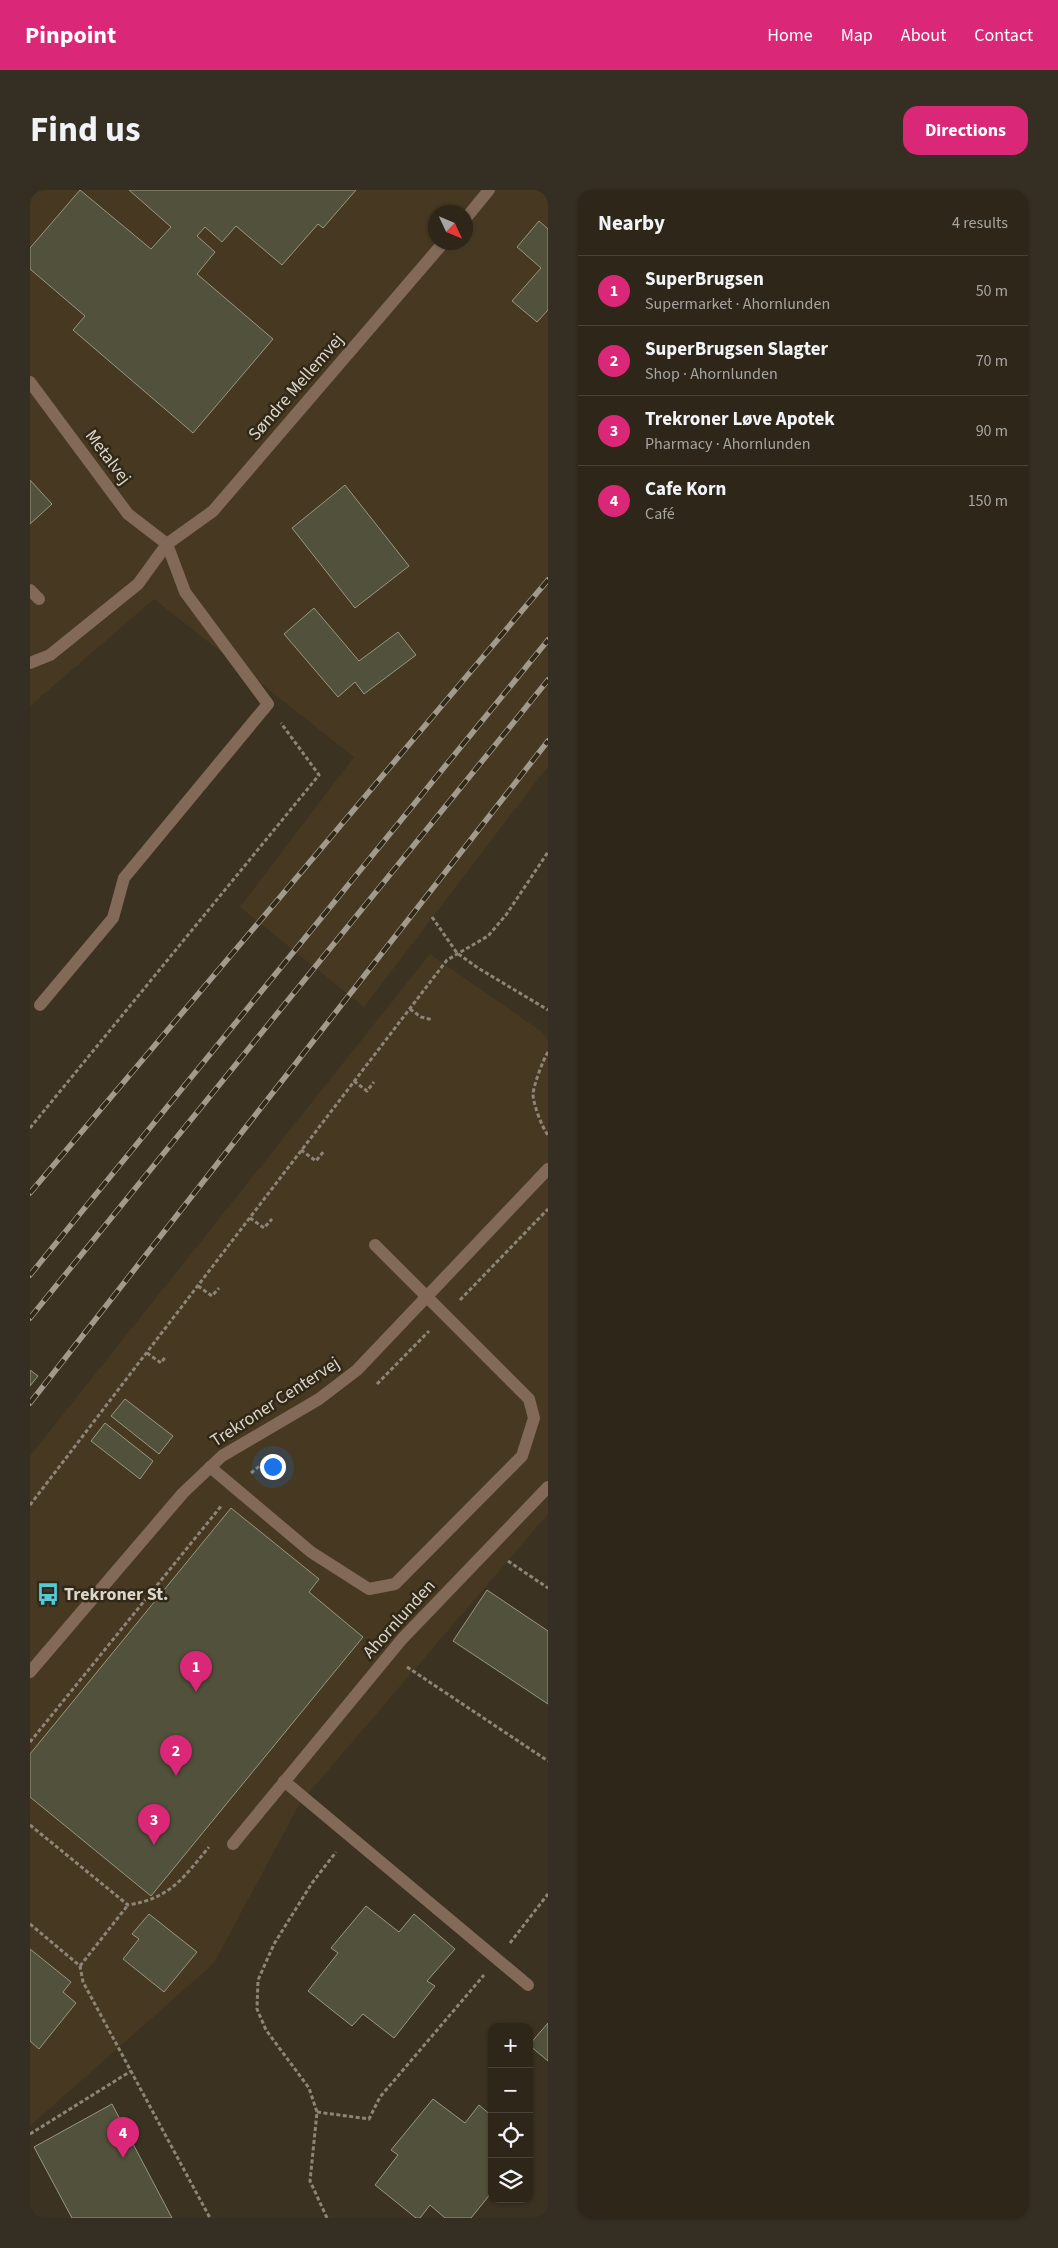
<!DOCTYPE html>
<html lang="en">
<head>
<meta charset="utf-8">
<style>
	body { margin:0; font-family:"Source Sans 3",sans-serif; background:#352e22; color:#f1f3f6 }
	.controls { position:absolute; right:15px; bottom:15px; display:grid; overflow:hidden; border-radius:10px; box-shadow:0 1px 4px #0004 }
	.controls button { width:45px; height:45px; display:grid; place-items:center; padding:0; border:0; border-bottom:1px solid #484338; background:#2d2619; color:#f1f3f6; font:25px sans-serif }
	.compass { position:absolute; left:398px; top:15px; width:45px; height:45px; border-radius:50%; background:#2d2619; box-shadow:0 1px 4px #0004; rotate:134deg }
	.you { position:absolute; left:242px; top:1276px; width:18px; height:18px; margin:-12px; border:4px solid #fff; border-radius:50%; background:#1a73e8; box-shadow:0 0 0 8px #1a73e833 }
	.badge { display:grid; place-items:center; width:32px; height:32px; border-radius:50%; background:#db2777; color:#fff; font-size:16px; font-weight:700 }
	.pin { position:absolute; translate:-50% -41px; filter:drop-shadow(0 1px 2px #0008) }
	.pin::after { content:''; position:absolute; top:26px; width:18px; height:15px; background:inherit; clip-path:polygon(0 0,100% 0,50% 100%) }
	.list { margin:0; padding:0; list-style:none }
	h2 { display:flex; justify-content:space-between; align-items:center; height:65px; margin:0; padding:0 20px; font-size:21px }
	h2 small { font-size:16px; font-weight:400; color:#a7a5a2 }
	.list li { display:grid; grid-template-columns:32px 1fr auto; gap:15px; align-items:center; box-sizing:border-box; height:70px; padding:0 20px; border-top:1px solid #484338 }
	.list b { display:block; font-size:19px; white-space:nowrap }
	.list p { margin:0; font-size:16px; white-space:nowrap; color:#a7a5a2 }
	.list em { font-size:16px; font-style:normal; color:#a7a5a2 }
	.icon { flex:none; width:28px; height:28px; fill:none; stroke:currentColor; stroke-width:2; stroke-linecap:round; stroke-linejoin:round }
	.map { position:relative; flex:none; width:518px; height:2028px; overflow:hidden; border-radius:15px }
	header { display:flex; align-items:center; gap:30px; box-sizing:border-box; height:70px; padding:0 25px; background:#db2777; color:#fff }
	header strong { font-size:24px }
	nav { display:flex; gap:28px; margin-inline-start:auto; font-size:18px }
	.intro { display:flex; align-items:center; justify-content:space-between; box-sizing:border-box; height:120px; padding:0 30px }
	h1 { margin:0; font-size:35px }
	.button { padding:12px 22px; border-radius:15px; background:#db2777; color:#fff; font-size:18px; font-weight:700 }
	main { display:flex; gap:30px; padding:0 30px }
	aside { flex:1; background:#2d2619; border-radius:15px; box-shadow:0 1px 4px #0004 }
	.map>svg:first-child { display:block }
</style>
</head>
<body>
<header>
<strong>Pinpoint</strong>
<nav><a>Home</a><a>Map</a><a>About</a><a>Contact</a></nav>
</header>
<div class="intro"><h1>Find us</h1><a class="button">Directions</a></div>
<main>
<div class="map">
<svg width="518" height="2028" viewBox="0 0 518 2028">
	<rect width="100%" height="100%" fill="#3c3221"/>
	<g fill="#473921" fill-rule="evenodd">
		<path d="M0,0H518V576L334,817L210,717L324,567L124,409L0,516ZM406,22H436V52H406Z"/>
		<path d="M400,764L512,842L518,850V1324L270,1613L184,1773L0,1936V1266Z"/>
	</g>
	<g fill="#52513c" stroke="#989780">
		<path d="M50,0L121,59L141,37L99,0H326L293,38L288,34L252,75L206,36L192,52L175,37L167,46L185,62L167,84L243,149L163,243L43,140L55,126L0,79V58Z"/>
		<path d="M509,31L518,39V120L507,132L482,111L511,78L487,57Z"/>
		<path d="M0,290L22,314L0,334Z"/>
		<path d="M315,295L379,376L325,418L262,338Z"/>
		<path d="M284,418L329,471L368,442L386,465L334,504L325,492L308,507L254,444Z"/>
		<path d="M0,1180L8,1186L0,1196Z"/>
		<path d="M95,1209L143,1246L129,1264L81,1226Z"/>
		<path d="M75,1233L123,1271L110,1289L61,1251Z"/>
		<path d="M201,1318L289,1389L279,1402L333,1447L121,1706L0,1607V1564Z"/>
		<path d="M457,1400L518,1441V1514L423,1451Z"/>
		<path d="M336,1716L369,1742L384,1724L425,1759L397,1791L405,1796L364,1848L333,1824L322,1836L278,1801L308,1763L301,1758Z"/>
		<path d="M119,1724L167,1762L134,1802L93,1769L109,1749L102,1744Z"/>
		<path d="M0,1759L41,1792L33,1802L46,1813L9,1859L0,1851Z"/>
		<path d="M518,1833V1871L499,1855Z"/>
		<path d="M403,1909L435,1933L449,1915L462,1926V2002L441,2028H415L400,2015L390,2028H386L345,1995L368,1965L361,1960Z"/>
		<path d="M82,1914L142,2028H42L4,1957Z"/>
	</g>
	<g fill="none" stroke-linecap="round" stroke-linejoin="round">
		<g stroke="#8d8578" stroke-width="3" stroke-dasharray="4 2.5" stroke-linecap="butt">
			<path d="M402,727L427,763L448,778L518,820"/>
			<path d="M380,819L391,827L403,830"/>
			<path d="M518,862C513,870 504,894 503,904C503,913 512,938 518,945"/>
			<path d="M324,891L337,901L344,892"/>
			<path d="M0,938L289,585L251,533"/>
			<path d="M271,960L286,971L294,961"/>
			<path d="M220,1028L234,1038L242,1029"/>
			<path d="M168,1096L182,1106L189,1098"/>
			<path d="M430,1110L518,1019"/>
			<path d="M117,1163L131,1173L136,1166"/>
			<path d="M347,1194L399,1141"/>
			<path d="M221,1283L243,1265"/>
			<path d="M0,1315L417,770L458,746L476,725L518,662"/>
			<path d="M478,1371L518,1398"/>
			<path d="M377,1477L518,1571"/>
			<path d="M0,1552L192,1315"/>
			<path d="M0,1635L98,1715C141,1708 153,1688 179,1657"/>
			<path d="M0,1734L50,1776L53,1792L180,2028"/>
			<path d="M480,1753L518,1704"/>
			<path d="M50,1776L98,1715"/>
			<path d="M287,1922L339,1929L350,1907L454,1785"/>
			<path d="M0,1944L101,1881"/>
			<path d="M297,2028L280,1991L287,1922L279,1898L236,1840L227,1819L228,1790L244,1754L282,1693L306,1662"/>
		</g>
		<g stroke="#826958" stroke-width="12">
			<path d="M436,28L459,0"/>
			<path d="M0,192L98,324L137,354"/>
			<path d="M0,400L9,409"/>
			<path d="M0,473L20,465L108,394L137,354L183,321L414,52"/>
			<path d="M10,815L83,728L94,688L238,514L155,402L137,354"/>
			<path d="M180,1277L281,1362L339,1399L365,1394L492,1266L504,1228L499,1209L345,1055"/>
			<path d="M0,1482L153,1303L192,1266L289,1209L327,1180L518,979"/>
			<path d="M254,1591L498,1795"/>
			<path d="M203,1654L372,1449L518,1297"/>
		</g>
		<defs>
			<g id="rail">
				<path d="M0,1003L518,390"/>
				<path d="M0,1085L518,450"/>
				<path d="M0,1128L518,490"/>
				<path d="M0,1213L518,551"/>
			</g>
		</defs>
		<use href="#rail" stroke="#a19a8d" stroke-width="5.5"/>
		<use href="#rail" stroke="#322817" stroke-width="4" stroke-dasharray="11" stroke-linecap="butt"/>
	</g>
	<defs>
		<symbol id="bus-bare" viewBox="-9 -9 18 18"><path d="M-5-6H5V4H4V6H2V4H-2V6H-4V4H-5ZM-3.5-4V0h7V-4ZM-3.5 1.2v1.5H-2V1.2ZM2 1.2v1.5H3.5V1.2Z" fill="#52cbd9" stroke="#322817" stroke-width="2.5" paint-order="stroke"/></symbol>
	</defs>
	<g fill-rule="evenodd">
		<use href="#bus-bare" x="2" y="1388" width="32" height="32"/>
	</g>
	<g text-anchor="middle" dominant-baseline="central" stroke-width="5" stroke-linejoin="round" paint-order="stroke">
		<g font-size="18" fill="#dbd5ca" stroke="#322817">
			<text transform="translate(266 197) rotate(-49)">Søndre Mellemvej</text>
			<text transform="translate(78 267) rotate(53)">Metalvej</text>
			<text transform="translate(245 1212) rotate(-33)">Trekroner Centervej</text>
			<text transform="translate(369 1429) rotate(-48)">Ahornlunden</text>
		</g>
		<g font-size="18" font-weight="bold" fill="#dbd5ca" stroke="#322817" text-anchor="start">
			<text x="34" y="1404">Trekroner St.</text>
		</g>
	</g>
</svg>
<div class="controls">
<button>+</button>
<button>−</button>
<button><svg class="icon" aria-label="locate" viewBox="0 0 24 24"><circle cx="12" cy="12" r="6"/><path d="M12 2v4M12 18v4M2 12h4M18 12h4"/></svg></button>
<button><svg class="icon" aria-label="layers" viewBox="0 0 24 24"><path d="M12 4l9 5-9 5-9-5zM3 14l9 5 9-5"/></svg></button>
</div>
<svg class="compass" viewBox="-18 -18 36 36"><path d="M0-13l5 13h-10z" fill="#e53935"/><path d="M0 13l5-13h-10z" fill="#a7a5a2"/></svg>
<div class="you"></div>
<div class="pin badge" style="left:166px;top:1502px">1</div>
<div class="pin badge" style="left:146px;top:1586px">2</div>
<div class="pin badge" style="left:124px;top:1655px">3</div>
<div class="pin badge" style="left:93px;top:1968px">4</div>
</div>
<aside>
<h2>Nearby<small>4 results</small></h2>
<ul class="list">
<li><span class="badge">1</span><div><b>SuperBrugsen</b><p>Supermarket · Ahornlunden</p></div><em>50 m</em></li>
<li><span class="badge">2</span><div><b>SuperBrugsen Slagter</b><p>Shop · Ahornlunden</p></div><em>70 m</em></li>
<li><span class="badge">3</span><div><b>Trekroner Løve Apotek</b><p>Pharmacy · Ahornlunden</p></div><em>90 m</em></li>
<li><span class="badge">4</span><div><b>Cafe Korn</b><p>Café</p></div><em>150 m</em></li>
</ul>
</aside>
</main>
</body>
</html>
